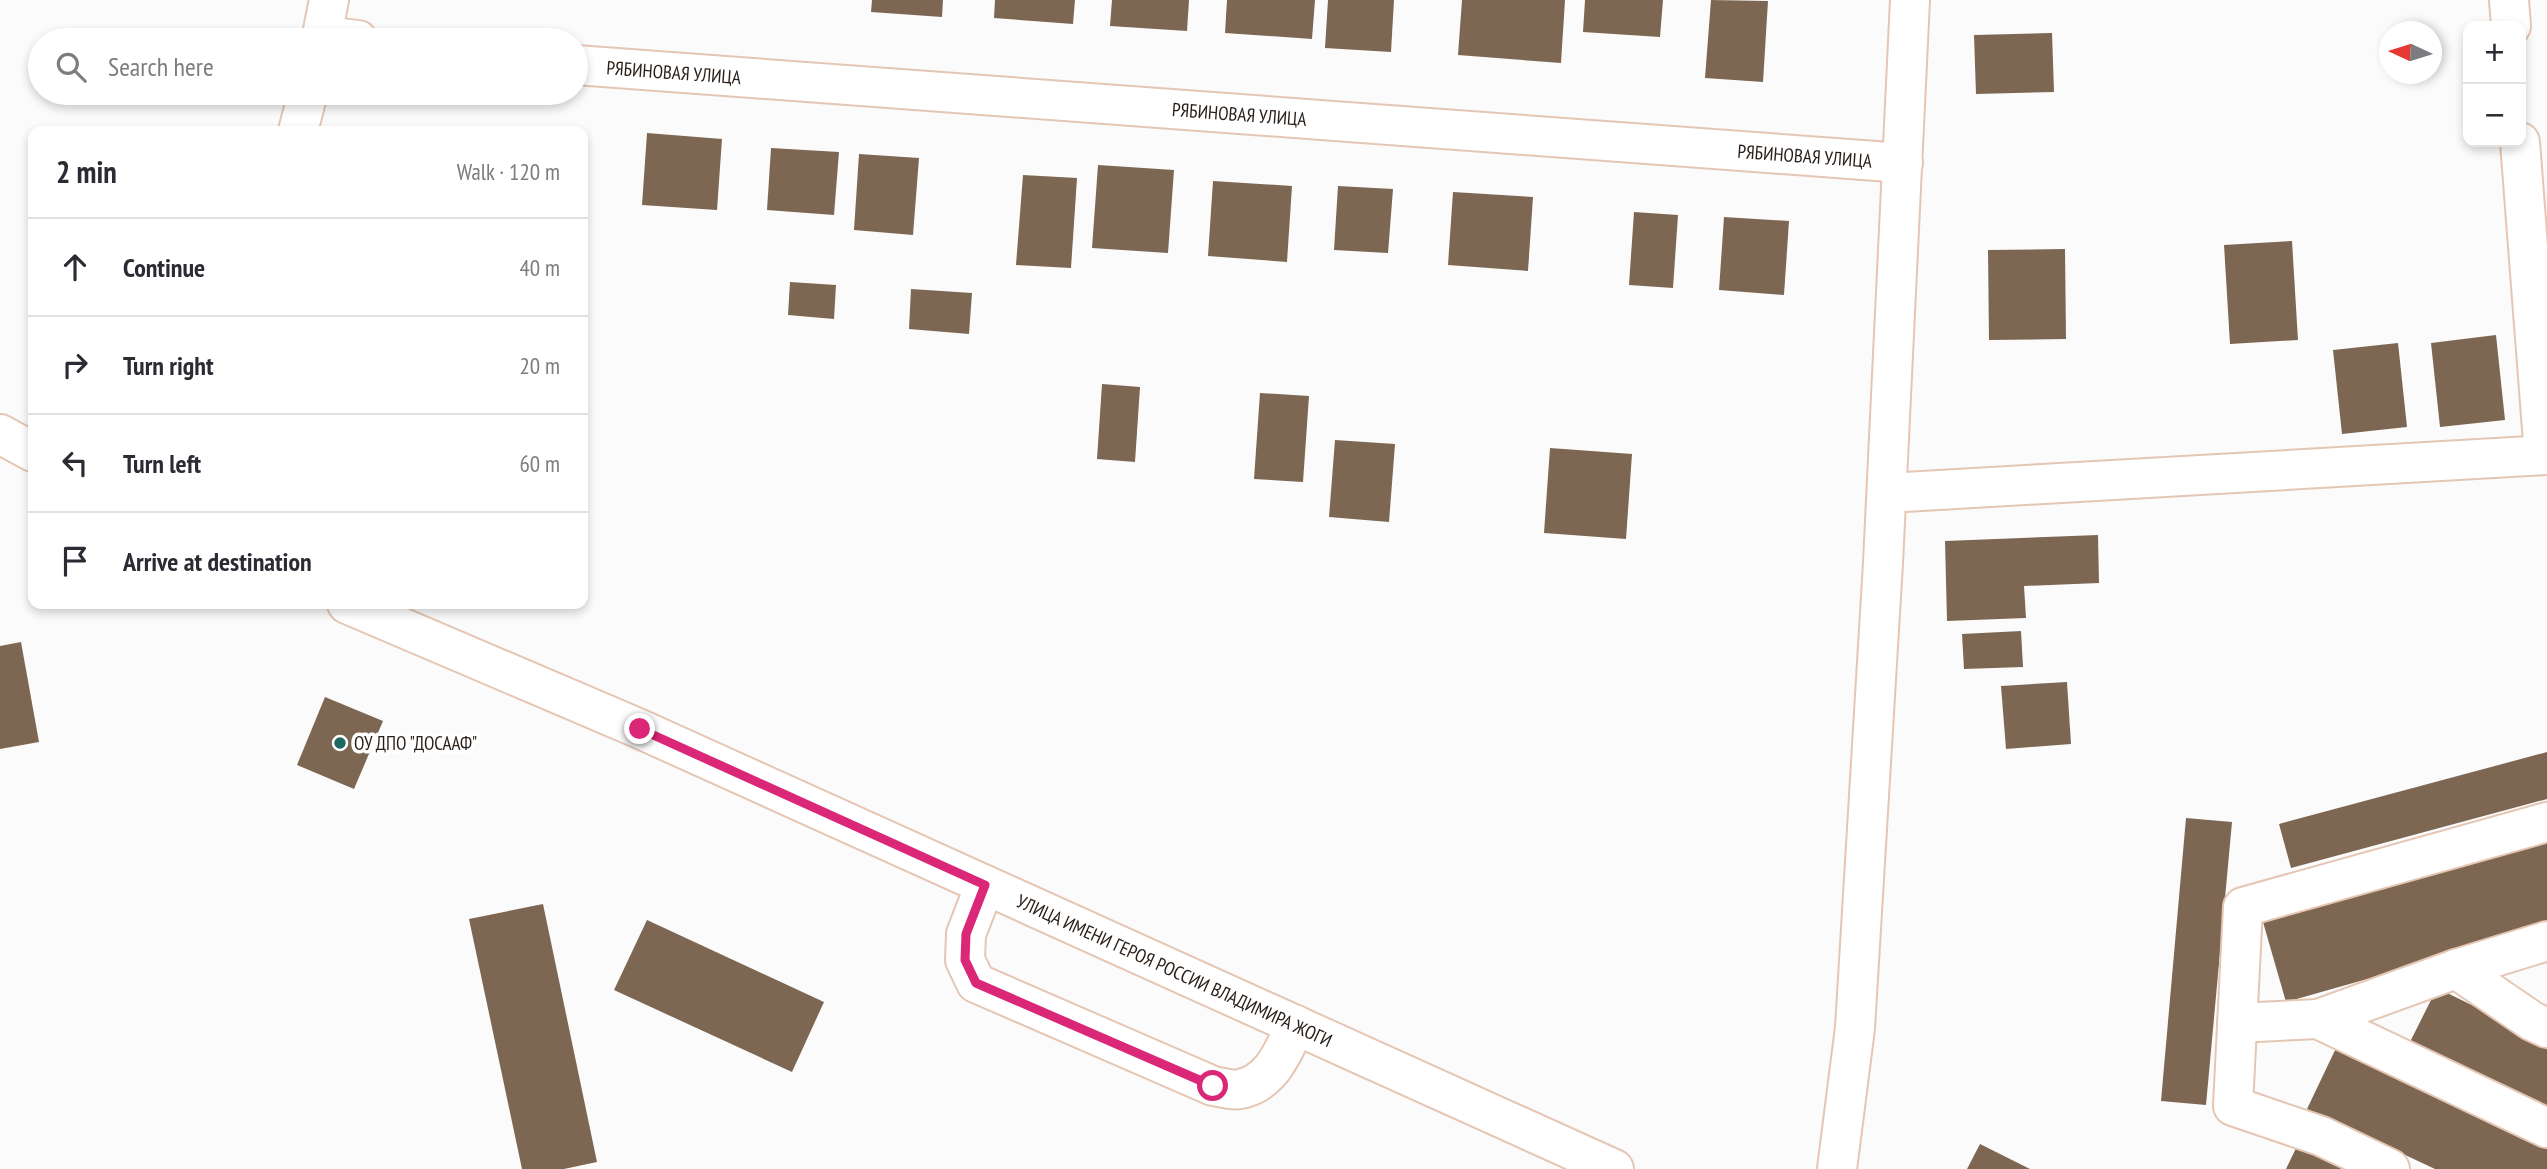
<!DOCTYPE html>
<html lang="en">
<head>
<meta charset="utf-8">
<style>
	body { margin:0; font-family:"PT Sans Narrow",sans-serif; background:#f2f2f3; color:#2b2b33 }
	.controls { position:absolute; right:21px; top:21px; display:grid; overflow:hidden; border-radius:14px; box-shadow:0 4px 10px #0003 }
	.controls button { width:63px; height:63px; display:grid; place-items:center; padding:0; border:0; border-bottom:2px solid #e1e1e2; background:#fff; color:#2b2b33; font:35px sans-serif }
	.compass { position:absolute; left:2379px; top:21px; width:63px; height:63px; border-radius:50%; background:#fff; box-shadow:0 4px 10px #0003; rotate:274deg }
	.stop { position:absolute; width:21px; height:21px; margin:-16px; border:5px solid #db2777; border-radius:50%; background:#fff }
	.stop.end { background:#db2777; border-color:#fff; box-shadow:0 2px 7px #0008 }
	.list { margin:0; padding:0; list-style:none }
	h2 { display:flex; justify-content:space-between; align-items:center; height:91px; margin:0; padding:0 28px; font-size:30px }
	h2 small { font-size:23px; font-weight:400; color:#7c7c81 }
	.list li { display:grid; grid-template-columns:46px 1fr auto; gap:21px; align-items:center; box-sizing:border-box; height:98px; padding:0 28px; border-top:2px solid #e1e1e2 }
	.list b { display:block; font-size:26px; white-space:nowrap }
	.list em { font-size:23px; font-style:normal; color:#7c7c81 }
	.icon { flex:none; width:38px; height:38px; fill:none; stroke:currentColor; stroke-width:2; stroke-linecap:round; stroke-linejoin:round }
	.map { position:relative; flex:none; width:2547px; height:1169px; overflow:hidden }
	.search { position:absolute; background:#fff; box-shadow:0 4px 10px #0003; left:28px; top:28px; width:560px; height:77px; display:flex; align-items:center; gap:18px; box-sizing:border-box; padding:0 24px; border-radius:38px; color:#7c7c81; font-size:26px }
	.panel { position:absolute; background:#fff; box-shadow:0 4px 10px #0003; left:28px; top:126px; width:560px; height:483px; border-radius:14px }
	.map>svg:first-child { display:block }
</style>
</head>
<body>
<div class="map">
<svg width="2547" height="1169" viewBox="0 0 2547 1169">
	<rect width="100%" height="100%" fill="#fbfbfb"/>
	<g fill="#7e6752">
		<path d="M872,0H943L942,17L871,12Z"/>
		<path d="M995,0H1075L1073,24L994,18Z"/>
		<path d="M1112,0H1189L1187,31L1110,26Z"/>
		<path d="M1227,0H1315L1312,39L1225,33Z"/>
		<path d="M1328,0H1394L1391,52L1325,48Z"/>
		<path d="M1462,0H1565L1561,63L1458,55Z"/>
		<path d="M1585,0H1663L1660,37L1583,32Z"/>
		<path d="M1711,0L1768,1L1763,82L1705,78Z"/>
		<path d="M2052,33L2054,92L1976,94L1974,35Z"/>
		<path d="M647,133L722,139L717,210L642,205Z"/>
		<path d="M771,148L839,152L834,215L767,210Z"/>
		<path d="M859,154L919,158L913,235L854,230Z"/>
		<path d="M1098,165L1174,170L1168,253L1092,248Z"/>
		<path d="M1023,175L1077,178L1071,268L1016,265Z"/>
		<path d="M1213,181L1292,186L1287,262L1208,256Z"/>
		<path d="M1338,186L1393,189L1388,253L1334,250Z"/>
		<path d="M1453,192L1533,197L1528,271L1448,265Z"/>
		<path d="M1634,212L1678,215L1673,288L1629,285Z"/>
		<path d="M1724,217L1789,221L1784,295L1719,290Z"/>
		<path d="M2292,241L2298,340L2230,344L2224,245Z"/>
		<path d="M2065,249L2066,339L1989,340L1988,250Z"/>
		<path d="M790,282L836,285L834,319L788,315Z"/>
		<path d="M911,289L972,293L969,334L909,329Z"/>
		<path d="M2496,335L2505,420L2440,427L2431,343Z"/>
		<path d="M2398,343L2407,427L2342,434L2333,350Z"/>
		<path d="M1102,384L1140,387L1135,462L1097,459Z"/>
		<path d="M1260,393L1309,396L1303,482L1254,479Z"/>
		<path d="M1335,440L1395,444L1389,522L1329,517Z"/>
		<path d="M1550,448L1632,454L1626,539L1544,533Z"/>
		<path d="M2098,535L2099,583L2024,586L2026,618L1947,621L1945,541Z"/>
		<path d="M2021,631L2023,667L1964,669L1962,634Z"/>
		<path d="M21,642L39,742L0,749V646Z"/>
		<path d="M2067,682L2071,744L2006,749L2001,686Z"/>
		<path d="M325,697L383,721L354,789L297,765Z"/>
		<path d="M2547,752V799L2291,868L2279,824Z"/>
		<path d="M2186,818L2232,822L2206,1105L2161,1101Z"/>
		<path d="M2547,842V928L2286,1002L2263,922Z"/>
		<path d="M543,904L597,1162L564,1169H522L469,919Z"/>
		<path d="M647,920L824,1002L792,1072L614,990Z"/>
		<path d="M2437,988L2547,1042V1109L2410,1042Z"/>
		<path d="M2338,1044L2547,1142V1169H2435L2307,1109Z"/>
		<path d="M2299,1142L2355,1169H2286Z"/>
		<path d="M1980,1144L2030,1169H1967Z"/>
	</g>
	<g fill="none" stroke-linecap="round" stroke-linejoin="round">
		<defs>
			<g id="minor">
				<path d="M2509,0L2511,26"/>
				<path d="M322,36L358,40"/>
				<path d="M321,40L329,0"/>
				<path id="s1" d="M576,65L1903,163"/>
				<path d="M298,131L308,93"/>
				<path d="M2520,142L2544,455"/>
				<path d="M1887,493L2547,455"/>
				<path d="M985,885L966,934L965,960L976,983L1213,1086C1221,1087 1232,1091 1240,1089C1272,1083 1283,1051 1296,1025"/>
				<path d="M2456,969L2532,1021L2547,1028"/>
				<path d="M2318,1019L2547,1128"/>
				<path d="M2237,1023L2318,1019L2456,969L2547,941"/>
				<path d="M1837,1169L1855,1028L1883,563L1910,0"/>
				<path d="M2390,1169L2321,1136L2233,1106L2243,907L2547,822"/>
			</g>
			<g id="major">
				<path d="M0,434L33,452"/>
				<path id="s2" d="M347,604L640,729L1614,1169"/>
			</g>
		</defs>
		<use href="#minor" stroke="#e5c6b3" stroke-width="42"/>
		<use href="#major" stroke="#e5c6b3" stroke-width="42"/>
		<use href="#minor" stroke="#fff" stroke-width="38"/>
		<use href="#major" stroke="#fff" stroke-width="38"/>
	</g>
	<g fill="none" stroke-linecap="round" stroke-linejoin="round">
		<path stroke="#db2777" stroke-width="9" d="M640,729L985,885L966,934L965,960L976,983L1213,1086"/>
	</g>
	<circle fill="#1e6861" stroke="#fff" stroke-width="2.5" cx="340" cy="743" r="7"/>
	<g text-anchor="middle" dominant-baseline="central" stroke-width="7" stroke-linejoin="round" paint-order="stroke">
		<g font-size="19" fill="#2a1f18" stroke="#fff">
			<text stroke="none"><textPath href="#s1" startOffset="98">РЯБИНОВАЯ УЛИЦА</textPath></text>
			<text stroke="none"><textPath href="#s1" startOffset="665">РЯБИНОВАЯ УЛИЦА</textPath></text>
			<text stroke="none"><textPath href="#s1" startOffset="1232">РЯБИНОВАЯ УЛИЦА</textPath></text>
			<text stroke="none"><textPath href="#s2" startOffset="905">УЛИЦА ИМЕНИ ГЕРОЯ РОССИИ ВЛАДИМИРА ЖОГИ</textPath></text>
		</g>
		<g font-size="19" fill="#2a1f18" stroke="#fff" text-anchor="start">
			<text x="354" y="743">ОУ ДПО "ДОСААФ"</text>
		</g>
	</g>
</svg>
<div class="controls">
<button>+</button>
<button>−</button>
</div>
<svg class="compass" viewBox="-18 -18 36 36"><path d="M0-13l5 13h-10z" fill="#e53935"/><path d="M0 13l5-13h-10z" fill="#7c7c81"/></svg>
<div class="stop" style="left:1213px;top:1086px"></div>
<div class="stop end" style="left:640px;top:729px"></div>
<div class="search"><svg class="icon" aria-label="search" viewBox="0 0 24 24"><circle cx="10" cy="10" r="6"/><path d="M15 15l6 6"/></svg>Search here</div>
<section class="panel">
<h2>2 min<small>Walk · 120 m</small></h2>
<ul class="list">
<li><svg class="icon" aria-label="ahead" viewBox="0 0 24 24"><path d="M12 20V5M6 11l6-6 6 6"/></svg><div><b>Continue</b></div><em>40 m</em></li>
<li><svg class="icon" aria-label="right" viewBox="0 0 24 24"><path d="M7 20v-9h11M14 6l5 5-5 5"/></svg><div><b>Turn right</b></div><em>20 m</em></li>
<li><svg class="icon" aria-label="left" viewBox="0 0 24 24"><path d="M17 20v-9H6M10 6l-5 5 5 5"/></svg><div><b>Turn left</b></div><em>60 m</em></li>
<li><svg class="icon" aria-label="arrive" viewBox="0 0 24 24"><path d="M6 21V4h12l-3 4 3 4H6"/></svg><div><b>Arrive at destination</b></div></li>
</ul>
</section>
</div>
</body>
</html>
